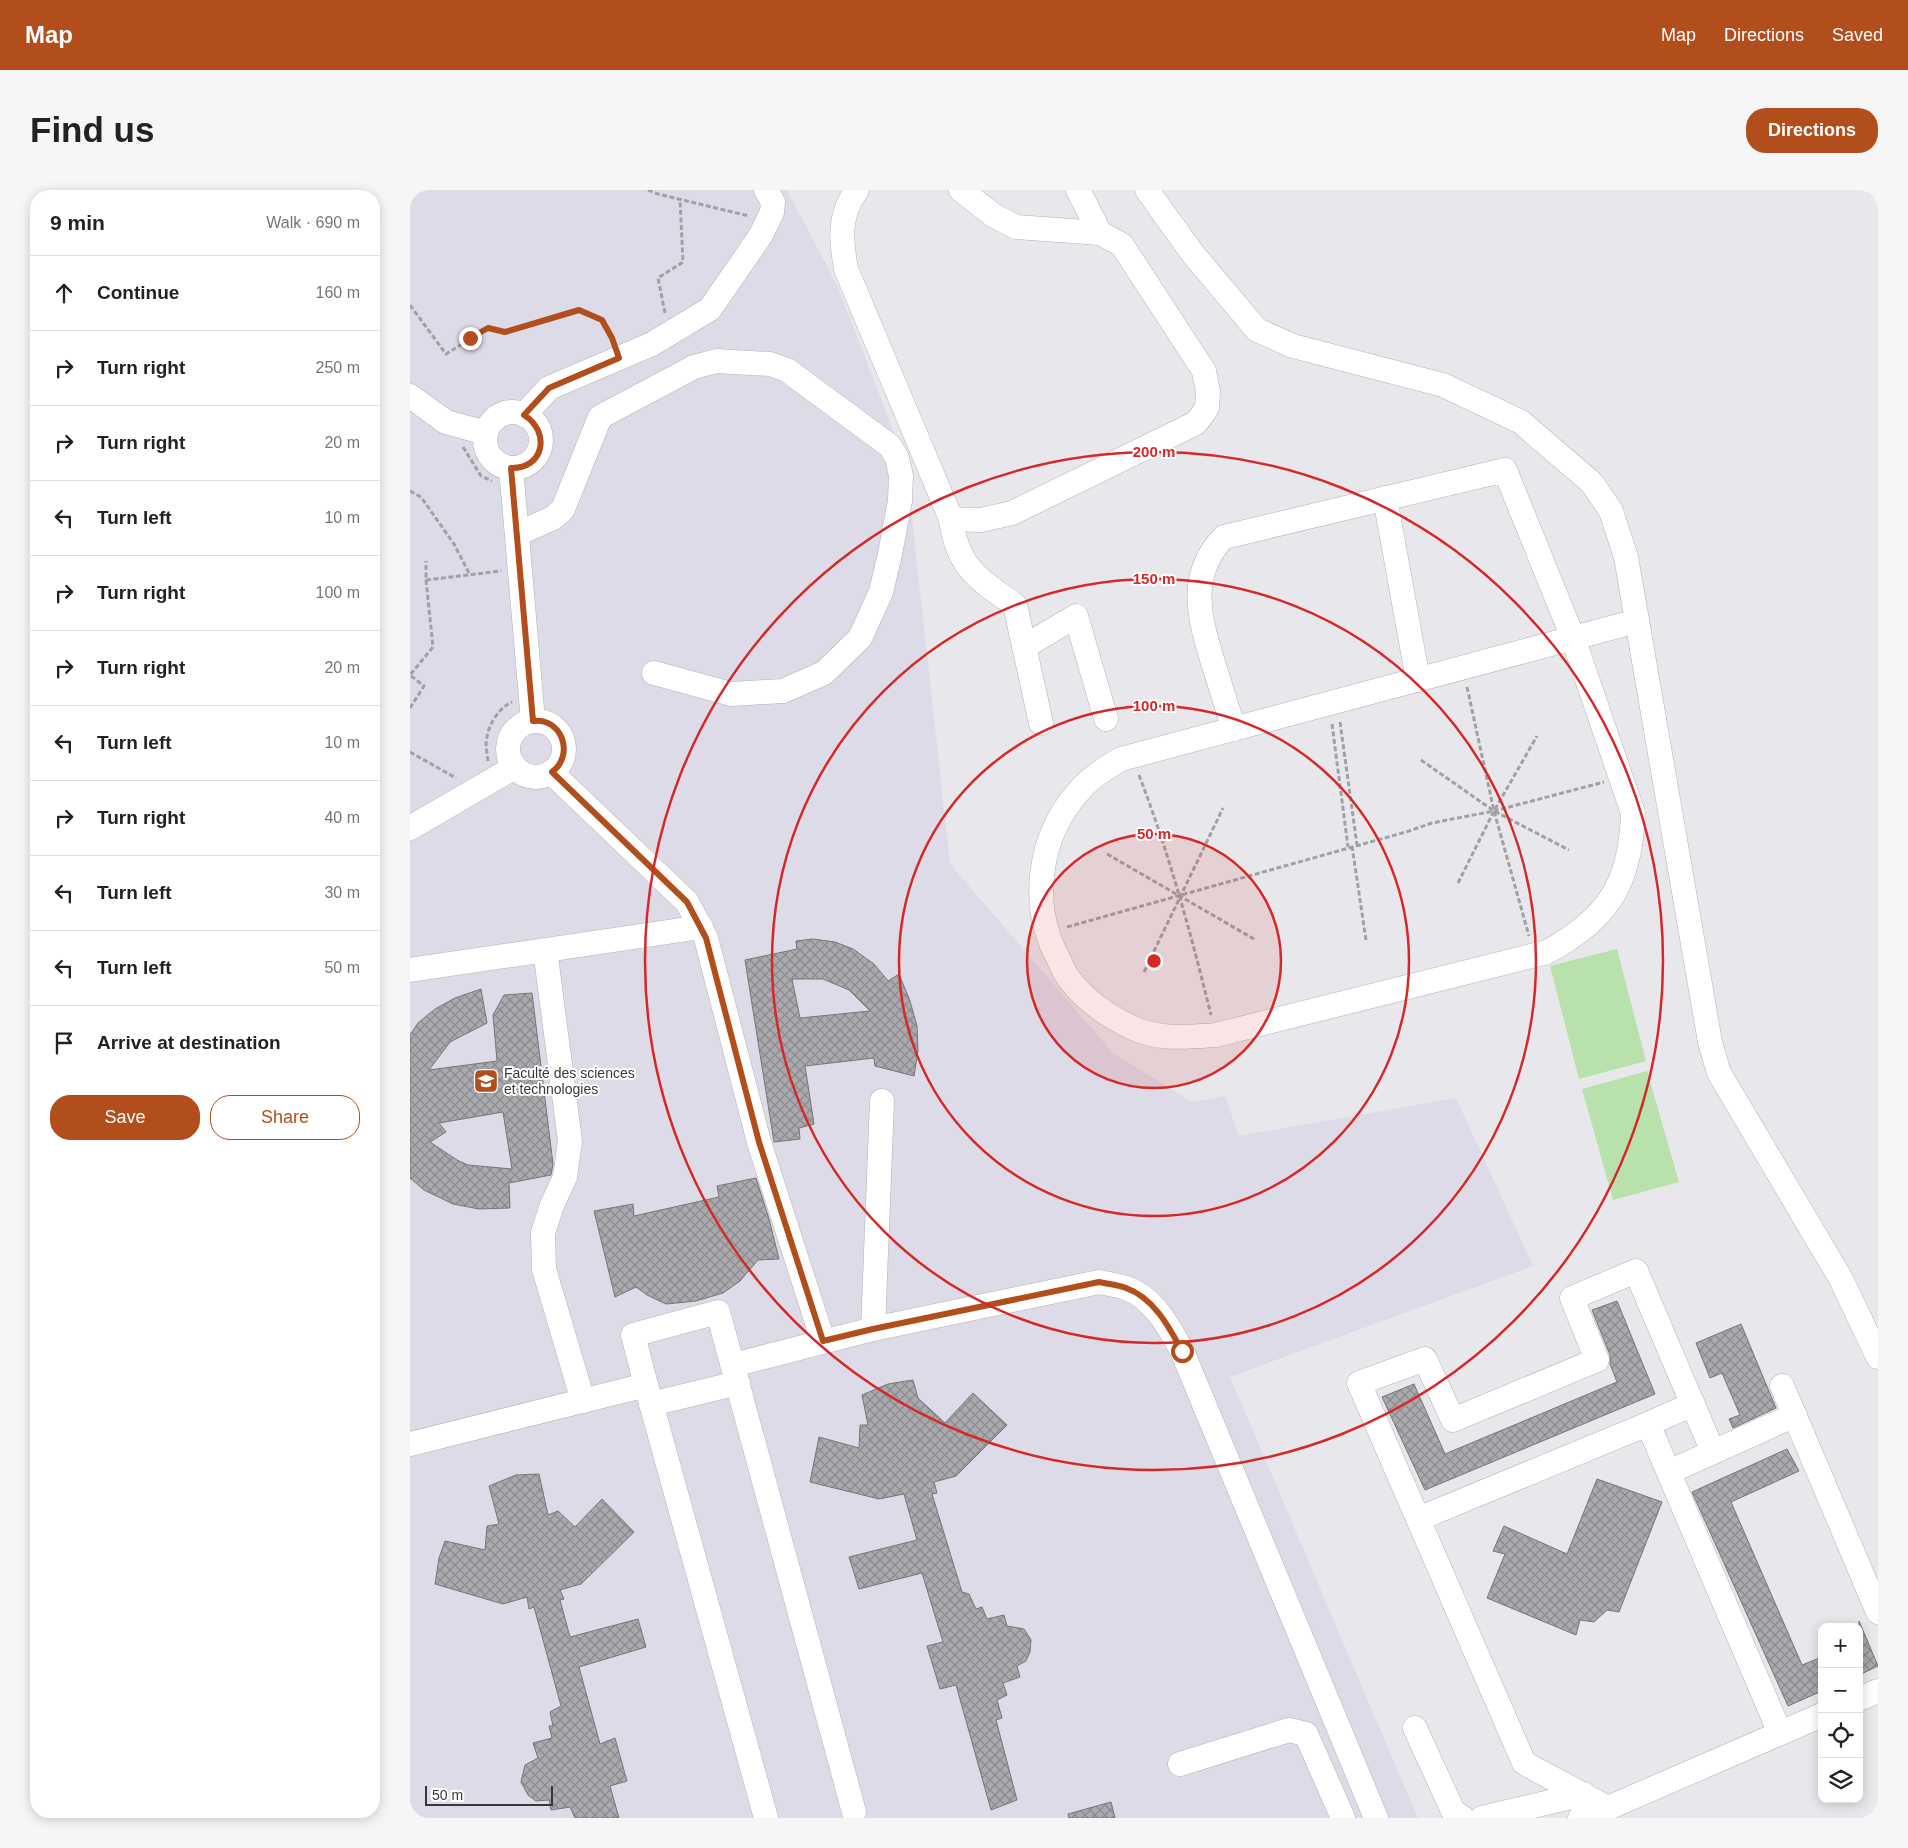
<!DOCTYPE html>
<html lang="en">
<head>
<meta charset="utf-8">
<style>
	body { margin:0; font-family:Helvetica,sans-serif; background:#f6f6f6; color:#222 }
	.controls { position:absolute; right:15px; bottom:15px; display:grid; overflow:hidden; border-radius:10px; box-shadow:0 2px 12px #0003 }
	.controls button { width:45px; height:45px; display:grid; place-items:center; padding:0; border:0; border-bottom:1px solid #e0e0e0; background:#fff; color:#222; font:25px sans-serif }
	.scale { position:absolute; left:15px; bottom:12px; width:128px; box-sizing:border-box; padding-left:5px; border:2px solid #38383a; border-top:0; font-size:14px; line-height:18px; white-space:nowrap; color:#38383a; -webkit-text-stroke:4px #fff; paint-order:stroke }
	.stop { position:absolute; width:15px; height:15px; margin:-11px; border:4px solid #b24e1b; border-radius:50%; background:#fff }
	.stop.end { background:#b24e1b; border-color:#fff; box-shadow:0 1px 5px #0008 }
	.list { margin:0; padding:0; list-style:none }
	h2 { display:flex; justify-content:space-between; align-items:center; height:65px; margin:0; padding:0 20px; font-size:21px }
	h2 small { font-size:16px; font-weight:400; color:#767676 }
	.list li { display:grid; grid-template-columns:32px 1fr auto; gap:15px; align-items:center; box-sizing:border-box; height:75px; padding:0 20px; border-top:1px solid #e0e0e0 }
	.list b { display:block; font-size:19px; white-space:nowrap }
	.list em { font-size:16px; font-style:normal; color:#767676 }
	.actions { display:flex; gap:10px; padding:15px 20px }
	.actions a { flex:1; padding:11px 0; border:1px solid #b24e1b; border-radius:20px; text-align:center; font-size:18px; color:#b24e1b }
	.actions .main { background:#b24e1b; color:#fff }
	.icon { flex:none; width:28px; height:28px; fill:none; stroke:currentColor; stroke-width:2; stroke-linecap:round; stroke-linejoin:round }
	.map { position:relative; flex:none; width:1468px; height:1628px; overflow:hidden; border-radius:20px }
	header { display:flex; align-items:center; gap:30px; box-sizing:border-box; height:70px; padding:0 25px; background:#b24e1b; color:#fff }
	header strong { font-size:24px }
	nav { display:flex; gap:28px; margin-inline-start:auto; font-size:18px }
	.intro { display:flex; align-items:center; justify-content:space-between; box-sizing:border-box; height:120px; padding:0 30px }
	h1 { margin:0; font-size:35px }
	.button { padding:12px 22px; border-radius:20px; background:#b24e1b; color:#fff; font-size:18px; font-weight:700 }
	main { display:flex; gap:30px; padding:0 30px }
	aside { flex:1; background:#fff; border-radius:20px; box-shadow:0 2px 12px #0003 }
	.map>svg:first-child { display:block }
</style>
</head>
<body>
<header>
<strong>Map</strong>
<nav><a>Map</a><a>Directions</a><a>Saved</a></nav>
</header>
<div class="intro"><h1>Find us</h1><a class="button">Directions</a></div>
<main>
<aside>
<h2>9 min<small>Walk · 690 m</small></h2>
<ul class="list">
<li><svg class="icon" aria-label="ahead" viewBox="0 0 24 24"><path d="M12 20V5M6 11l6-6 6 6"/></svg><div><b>Continue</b></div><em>160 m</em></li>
<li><svg class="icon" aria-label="right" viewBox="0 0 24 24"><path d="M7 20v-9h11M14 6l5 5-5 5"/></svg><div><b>Turn right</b></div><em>250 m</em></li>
<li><svg class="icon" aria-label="right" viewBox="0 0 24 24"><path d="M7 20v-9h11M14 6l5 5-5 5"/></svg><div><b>Turn right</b></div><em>20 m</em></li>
<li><svg class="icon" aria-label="left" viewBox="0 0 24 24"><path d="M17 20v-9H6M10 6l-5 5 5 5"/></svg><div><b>Turn left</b></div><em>10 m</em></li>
<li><svg class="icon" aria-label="right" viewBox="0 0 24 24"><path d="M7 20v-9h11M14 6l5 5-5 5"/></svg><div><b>Turn right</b></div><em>100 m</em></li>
<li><svg class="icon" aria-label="right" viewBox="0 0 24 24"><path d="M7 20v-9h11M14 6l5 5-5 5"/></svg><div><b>Turn right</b></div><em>20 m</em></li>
<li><svg class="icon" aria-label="left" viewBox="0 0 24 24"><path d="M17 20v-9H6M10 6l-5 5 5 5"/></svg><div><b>Turn left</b></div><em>10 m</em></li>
<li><svg class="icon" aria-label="right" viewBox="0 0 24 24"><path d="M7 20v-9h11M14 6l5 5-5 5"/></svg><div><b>Turn right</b></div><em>40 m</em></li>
<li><svg class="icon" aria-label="left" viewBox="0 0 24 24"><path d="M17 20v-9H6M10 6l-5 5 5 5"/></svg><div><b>Turn left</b></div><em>30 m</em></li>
<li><svg class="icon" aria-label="left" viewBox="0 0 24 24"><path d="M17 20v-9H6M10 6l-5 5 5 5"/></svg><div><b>Turn left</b></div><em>50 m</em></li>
<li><svg class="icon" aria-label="arrive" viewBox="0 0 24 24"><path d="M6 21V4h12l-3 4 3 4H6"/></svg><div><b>Arrive at destination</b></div></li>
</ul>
<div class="actions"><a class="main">Save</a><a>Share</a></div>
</aside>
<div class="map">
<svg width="1468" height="1628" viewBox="0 0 1468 1628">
	<defs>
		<pattern id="building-cross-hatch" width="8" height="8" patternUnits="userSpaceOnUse" patternTransform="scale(1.25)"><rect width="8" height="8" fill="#aaa9ad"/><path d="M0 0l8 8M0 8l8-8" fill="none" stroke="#8b8b8e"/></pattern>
	</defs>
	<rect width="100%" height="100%" fill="#e8e8ec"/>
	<path fill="#dcdbe7" d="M0,0H377L428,97L496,274L540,674L703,863L782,912L815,906L829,946L1046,908L1123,1076L820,1187L1008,1628H0Z"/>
	<g fill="#b8e1ab">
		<path d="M1207,759L1236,871L1169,889L1140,776Z"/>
		<path d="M1237,881L1269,992L1203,1010L1172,899Z"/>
	</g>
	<g fill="url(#building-cross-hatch)" stroke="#767679" fill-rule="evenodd">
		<path d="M403,749L425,752L443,759L464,774L478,791L489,784L500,811L507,836L508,861L504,886L465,876L464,868L395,876L404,934L389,938L390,949L364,952L335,770L387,759L386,751ZM382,789H413L439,800L460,821L390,828Z"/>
		<path d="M71,799L77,833L40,852L19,880L87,871L83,825L94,805L122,803L143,974L141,985L99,993L100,1018L69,1019L43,1014L14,1000L0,988V845L8,833L25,819L45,808ZM93,922L102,979L58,975L47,970L20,952L36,942L29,933Z"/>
		<path d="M346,988L359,1029L369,1069L348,1070L330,1091L313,1103L286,1111L256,1114L237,1105L226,1097L205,1107L184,1021L223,1014L224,1026L309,1007L307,996Z"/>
		<path d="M1207,1111L1245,1204L1015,1300L972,1207L1004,1194L1035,1264L1207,1192L1200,1174V1165L1182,1120Z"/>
		<path d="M1331,1134L1366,1218L1323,1238L1319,1229L1330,1225L1312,1183L1300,1188L1286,1153Z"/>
		<path d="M503,1190L508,1208L535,1233L563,1203L597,1235L546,1286L524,1292L527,1303L522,1304L552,1402L559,1404L566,1419L572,1417L577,1429L594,1425L597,1436L614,1439L621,1450L620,1462L616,1471L607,1476L610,1487L593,1493L597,1505L587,1510L592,1528L586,1530L607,1610L581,1620L546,1495L530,1499L517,1456L533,1452L512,1383L449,1399L439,1367L507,1350L494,1304L469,1309L400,1292L409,1247L449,1258L450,1235H458L452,1205L478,1194Z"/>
		<path d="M1377,1259L1389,1281L1321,1312L1392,1475L1412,1467V1501L1378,1516L1282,1302Z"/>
		<path d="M129,1284L138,1325L148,1321L165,1337L192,1309L224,1342L171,1394L150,1400L154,1409L150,1410L160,1447L228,1429L236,1457L169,1477L190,1554L205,1548L217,1591L200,1596L209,1628H165L160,1617L141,1620L139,1610L126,1611L118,1605L111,1592L115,1575L128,1568L123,1553L142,1548L139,1536H143L140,1522L151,1516L124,1417L119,1419L117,1407L93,1414L25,1394L29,1368L35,1351L75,1360L77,1336L89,1334L79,1296L106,1285Z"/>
		<path d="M1187,1289L1252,1312L1209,1422L1197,1420L1184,1432L1170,1430L1166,1445L1077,1408L1095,1364L1083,1361L1094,1336L1157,1364Z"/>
		<path d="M1449,1431L1468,1476L1449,1485Z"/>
		<path d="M701,1612L705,1628H659L658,1624Z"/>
	</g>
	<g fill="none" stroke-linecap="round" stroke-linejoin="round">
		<defs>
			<g id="minor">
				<path d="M447,0C428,25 431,50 436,79L541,329L571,330L602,323L786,233L797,218L798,202L794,181L712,55L690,43L668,0"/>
				<path d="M551,0L583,25L606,37L690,43"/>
				<path d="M737,0L783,64L847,140L883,156L1033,195L1111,232L1182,293L1201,321L1216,367L1300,852L1309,883L1431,1089L1468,1167"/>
				<path d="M0,206L36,232L76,243"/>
				<circle cx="103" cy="250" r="28"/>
				<path d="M114,225L139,198L242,154L300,119L351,45L362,22L363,12L356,0"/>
				<path d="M101,278L123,531"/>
				<path d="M975,308L1008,490"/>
				<path d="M541,329C547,377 568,389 605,415L631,533"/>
				<path d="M107,344L143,328L153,319L190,227L284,177L306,171L360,174L377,180L480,256L487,268L491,286L490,311L480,364L471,402L450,448L414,483L373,501L321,504L244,483"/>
				<path d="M614,457L666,426L696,529"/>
				<circle cx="126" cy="559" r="28"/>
				<path d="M824,539C817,518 811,497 804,476C790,430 776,386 814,347L1095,280L1163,448L1223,623C1221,693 1198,729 1137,762L806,845C778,847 749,850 723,838C699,827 676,811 660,790C655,785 652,777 649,770C619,716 628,647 669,601C680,588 697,577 711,569C884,524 1056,477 1227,431"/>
				<path d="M141,582L277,712L296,748L349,952L413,1151"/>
				<path d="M0,638L105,577"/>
				<path d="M136,767L160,951L155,987L142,1015L133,1043L134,1079L173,1211"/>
				<path d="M0,780L291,737"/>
				<path d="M463,1139L472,911"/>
				<path d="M323,1175L463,1139L689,1092C698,1094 707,1095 716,1098C744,1108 759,1137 772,1161L966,1628"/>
				<path d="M236,1195L223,1145L308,1122L444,1622"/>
				<path d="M1372,1196L1468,1422"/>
				<path d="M241,1214L328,1193"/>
				<path d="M1238,1234L1370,1543"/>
				<path d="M0,1254L236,1195L356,1628"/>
				<path d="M1259,1282L1385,1225"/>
				<path d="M1008,1329L1238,1234L1283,1214"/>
				<path d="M1449,1509L1468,1501"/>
				<path d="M1005,1538L1043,1621L1053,1628"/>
				<path d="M770,1574L879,1540L896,1544L933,1628"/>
				<path d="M1198,1618L1114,1573L949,1193L1015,1169L1043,1230L1187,1170L1162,1108L1226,1081L1303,1262"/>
				<path d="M1072,1628L1174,1604"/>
				<path d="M1170,1628L1198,1618L1412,1525"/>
			</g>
		</defs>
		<use href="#minor" stroke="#b3b3b7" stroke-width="25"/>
		<g stroke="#a1a1a4" stroke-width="3" stroke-dasharray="5 2.5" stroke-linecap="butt">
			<path d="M238,0L248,4L339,26"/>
			<path d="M0,115L36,164L78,138L95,142L169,120L192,130L203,150"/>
			<path d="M255,123L248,88L273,72L270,9"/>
			<path d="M53,257L71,286L82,291"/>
			<path d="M0,301L11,307L44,354L60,385"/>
			<path d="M16,390L91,381"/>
			<path d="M1057,497L1084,621L1119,746"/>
			<path d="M0,518L14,496L0,485L23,457L16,390V371"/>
			<path d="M930,532L947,655"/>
			<path d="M922,534L938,657"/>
			<path d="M0,562L46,588"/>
			<path d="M1011,570L1084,621L1159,660"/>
			<path d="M78,571C77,563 75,554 77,547C79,533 90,517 102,512"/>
			<path d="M729,585C759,663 781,744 801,825"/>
			<path d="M942,656L956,750"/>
			<path d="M697,664L844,749"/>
			<path d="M1048,693L1084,621L1127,546"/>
			<path d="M657,737L996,642L1022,633L1084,621L1194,592"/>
			<path d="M734,782L813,618"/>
		</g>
		<use href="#minor" stroke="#fff" stroke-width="24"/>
	</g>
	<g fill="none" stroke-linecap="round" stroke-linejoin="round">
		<path stroke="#b24e1b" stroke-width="6" d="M60,148L78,138L95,142L169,120L192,130L202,148L209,168L139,198L114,225C141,242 134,279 101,278L123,531C152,527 165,565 142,582L277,712L296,748L349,952L413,1151L463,1139L689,1092C698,1094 708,1095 716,1098C744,1108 759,1137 772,1161"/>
	</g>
	<circle cx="744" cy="771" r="127" fill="#d62828" fill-opacity=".12"/>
	<g fill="none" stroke="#d62828" stroke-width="2.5">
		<circle cx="744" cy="771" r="127"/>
		<circle cx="744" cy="771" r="255"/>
		<circle cx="744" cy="771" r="382"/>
		<circle cx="744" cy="771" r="509"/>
	</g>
	<defs>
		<symbol id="university-square" viewBox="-11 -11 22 22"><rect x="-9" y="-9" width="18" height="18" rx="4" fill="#b24e1b" stroke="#fff"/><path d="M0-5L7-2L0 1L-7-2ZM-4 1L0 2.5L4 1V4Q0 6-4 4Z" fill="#fff"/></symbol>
	</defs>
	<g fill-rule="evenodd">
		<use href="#university-square" x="62" y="877" width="28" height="28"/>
	</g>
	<g text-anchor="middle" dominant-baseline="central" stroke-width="4" stroke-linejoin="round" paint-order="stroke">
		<g font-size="14" fill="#38383a" stroke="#fff" text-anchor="start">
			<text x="94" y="883">Faculté des sciences<tspan x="94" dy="16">et technologies</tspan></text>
		</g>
	</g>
	<circle cx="744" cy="771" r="8" fill="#d62828" stroke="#fff" stroke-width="2.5"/>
	<g font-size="15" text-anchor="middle" font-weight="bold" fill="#d62828" stroke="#fff" stroke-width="4" stroke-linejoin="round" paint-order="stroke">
		<text x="744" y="267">200 m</text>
		<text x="744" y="394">150 m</text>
		<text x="744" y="521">100 m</text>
		<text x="744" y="649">50 m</text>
	</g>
</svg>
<div class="controls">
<button>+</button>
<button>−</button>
<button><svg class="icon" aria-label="locate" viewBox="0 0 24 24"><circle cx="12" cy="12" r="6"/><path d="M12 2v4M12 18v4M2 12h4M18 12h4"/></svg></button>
<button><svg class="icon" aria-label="layers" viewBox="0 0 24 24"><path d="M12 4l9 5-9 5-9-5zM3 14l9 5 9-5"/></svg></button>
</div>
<div class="scale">50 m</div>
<div class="stop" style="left:772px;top:1161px"></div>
<div class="stop end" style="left:60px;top:148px"></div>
</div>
</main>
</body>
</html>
